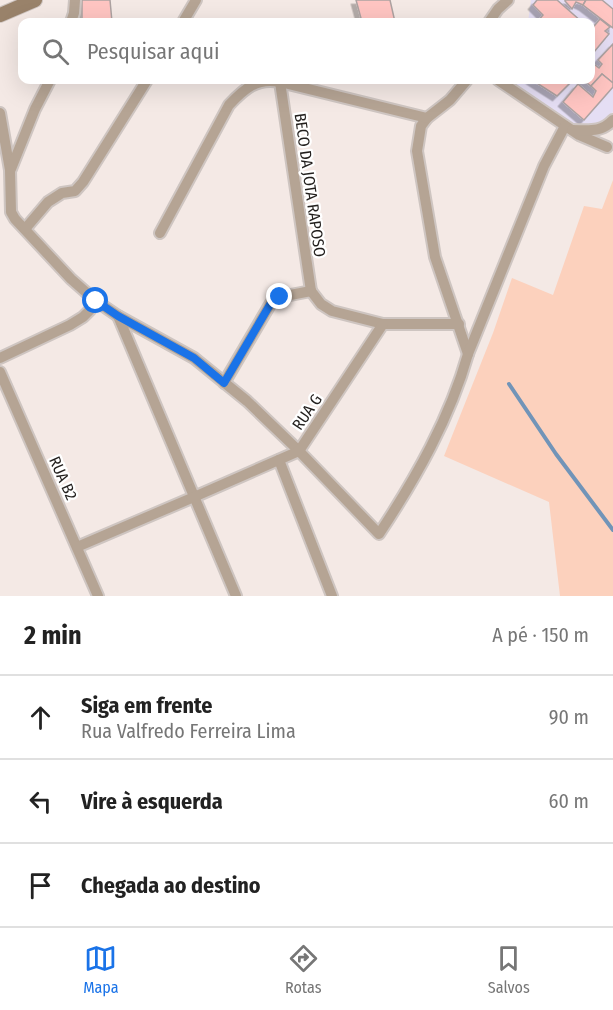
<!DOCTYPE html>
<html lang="pt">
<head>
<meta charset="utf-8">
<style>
	body { margin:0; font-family:"Fira Sans Condensed",sans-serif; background:#f6f6f6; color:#222 }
	.stop { position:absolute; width:18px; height:18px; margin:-14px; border:4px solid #1a73e8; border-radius:50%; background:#fff }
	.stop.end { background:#1a73e8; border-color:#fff; box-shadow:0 2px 6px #0008 }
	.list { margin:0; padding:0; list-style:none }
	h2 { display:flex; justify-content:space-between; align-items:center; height:78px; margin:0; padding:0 24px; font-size:26px }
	h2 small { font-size:20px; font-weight:400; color:#767676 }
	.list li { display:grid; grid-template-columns:39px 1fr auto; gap:18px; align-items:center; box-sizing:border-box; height:84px; padding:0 24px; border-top:2px solid #e0e0e0 }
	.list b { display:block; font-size:22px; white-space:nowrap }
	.list p { margin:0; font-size:20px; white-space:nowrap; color:#767676 }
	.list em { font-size:20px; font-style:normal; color:#767676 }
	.icon { flex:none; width:33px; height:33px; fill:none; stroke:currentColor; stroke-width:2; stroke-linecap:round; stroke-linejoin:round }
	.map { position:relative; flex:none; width:613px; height:596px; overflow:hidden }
	.search { position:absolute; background:#fff; box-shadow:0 6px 24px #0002; left:18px; right:18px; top:18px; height:66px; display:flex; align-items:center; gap:15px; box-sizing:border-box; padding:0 21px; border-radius:12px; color:#767676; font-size:22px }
	.sheet { height:330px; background:#fff }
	nav { display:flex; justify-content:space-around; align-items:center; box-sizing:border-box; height:84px; border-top:2px solid #e0e0e0; background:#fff; font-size:16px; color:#767676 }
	nav a { display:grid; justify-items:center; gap:3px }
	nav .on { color:#1a73e8 }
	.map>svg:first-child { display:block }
</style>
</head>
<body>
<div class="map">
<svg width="613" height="596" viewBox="0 0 613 596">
	<defs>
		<filter id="shadow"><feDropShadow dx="-4.5" dy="4.5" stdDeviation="0" flood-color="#0004"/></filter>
	</defs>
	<rect width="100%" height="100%" fill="#f4e9e5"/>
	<path fill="#e5def4" d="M531,0H613V112L600,126L574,125L507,80H590V22H528Z"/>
	<path fill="#fcd1bd" d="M613,180V596H560L549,502L444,456L493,333L512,278L553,295L584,206L602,209Z"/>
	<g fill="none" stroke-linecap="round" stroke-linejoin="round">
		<path stroke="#7194b8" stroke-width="4" d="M509,384L556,454L613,530"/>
	</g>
	<g fill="#ffc5c2" stroke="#ada2a1" stroke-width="1.5" filter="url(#shadow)">
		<path d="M82,0H110L112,22H82Z"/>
		<path d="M356,0H390L395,22H362Z"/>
		<path d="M537,0H557L582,22H537L543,15L533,5Z"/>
		<path d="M565,0H586L583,5L576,2L572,9L565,1Z"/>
		<path d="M586,0H602L613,9V28L583,5Z"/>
		<path d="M600,19L610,27L605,31L609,34L594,52L590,49V31Z"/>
		<path d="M613,44V83L602,74L591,86L583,80H590V71L595,65L599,68L602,64L598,60Z"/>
		<path d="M602,74L613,83V87L584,120L563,102L578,84L593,97L596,91L591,86Z"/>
		<path d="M532,80H573L557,96Z"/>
	</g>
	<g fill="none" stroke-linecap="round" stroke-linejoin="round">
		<defs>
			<g id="street">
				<path d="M71,22L74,13L75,0"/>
				<path d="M183,22L196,0"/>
				<path d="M489,22L498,9L508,0"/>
				<path d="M467,80L450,100L427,118L421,126L417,151L435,257L468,354"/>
				<path d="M498,80L579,135L607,147"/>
				<path d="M280,82L311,291"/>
				<path d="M0,113L10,170L11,212L15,219L71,279L96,301L118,316L194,358L247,401L299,451L379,534C416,478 450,418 468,354L544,166L565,126"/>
				<path d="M572,130C588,130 601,133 613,120"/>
				<path d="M11,169L35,109L50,80"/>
				<path d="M25,229L48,202L62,193L75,191L83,182L147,80"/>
				<path d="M160,233L229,105C244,89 257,77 280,82L427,118"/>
				<path d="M311,291L321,304L332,311L383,324H459"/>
				<path d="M118,316L236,596"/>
				<path d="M0,358L70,325L83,317L90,310L96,301"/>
				<path d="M0,372L98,596"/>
				<path d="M224,383L271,303L280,297L311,291"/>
				<path d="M279,460L332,596"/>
				<path d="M77,547L194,497L299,451L383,324"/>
			</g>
			<path id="secondary" d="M0,15L35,0"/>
		</defs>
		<use href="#street" stroke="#cec5c1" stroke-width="14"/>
		<use href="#secondary" stroke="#cec5c1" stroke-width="16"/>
		<use href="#street" stroke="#b5a494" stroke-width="10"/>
		<use href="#secondary" stroke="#99826a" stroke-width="14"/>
	</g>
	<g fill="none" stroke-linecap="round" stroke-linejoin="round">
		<path stroke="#1a73e8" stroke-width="8" d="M96,301L118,316L194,358L224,383L271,303L280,297"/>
	</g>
	<g text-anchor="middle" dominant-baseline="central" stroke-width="4.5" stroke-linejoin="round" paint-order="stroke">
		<g font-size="16" fill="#221f1d" stroke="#fff">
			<text transform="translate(310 185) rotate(82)">BECO DA JOTA RAPOSO</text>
			<text transform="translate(307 412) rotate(-56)">RUA G</text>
			<text transform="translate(63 478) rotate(66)">RUA B2</text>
		</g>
	</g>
</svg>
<div class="stop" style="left:96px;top:301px"></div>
<div class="stop end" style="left:280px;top:297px"></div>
<div class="search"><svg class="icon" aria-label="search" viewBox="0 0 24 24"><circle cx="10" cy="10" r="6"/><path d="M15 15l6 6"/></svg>Pesquisar aqui</div>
</div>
<section class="sheet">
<h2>2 min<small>A pé · 150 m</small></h2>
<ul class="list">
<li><svg class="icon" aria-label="ahead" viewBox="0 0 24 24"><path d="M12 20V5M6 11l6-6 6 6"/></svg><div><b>Siga em frente</b><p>Rua Valfredo Ferreira Lima</p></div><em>90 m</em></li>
<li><svg class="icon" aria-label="left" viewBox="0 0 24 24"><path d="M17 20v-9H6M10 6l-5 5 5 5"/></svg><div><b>Vire à esquerda</b></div><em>60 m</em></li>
<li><svg class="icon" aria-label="arrive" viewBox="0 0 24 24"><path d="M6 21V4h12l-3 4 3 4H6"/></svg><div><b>Chegada ao destino</b></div></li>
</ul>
</section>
<nav>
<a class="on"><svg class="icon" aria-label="map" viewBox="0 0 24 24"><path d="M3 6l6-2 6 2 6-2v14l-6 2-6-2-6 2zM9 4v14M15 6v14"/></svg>Mapa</a>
<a><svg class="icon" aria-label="directions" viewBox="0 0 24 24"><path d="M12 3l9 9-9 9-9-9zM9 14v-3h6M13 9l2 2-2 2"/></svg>Rotas</a>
<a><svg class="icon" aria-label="saved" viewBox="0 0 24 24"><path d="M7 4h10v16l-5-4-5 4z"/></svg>Salvos</a>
</nav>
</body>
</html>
